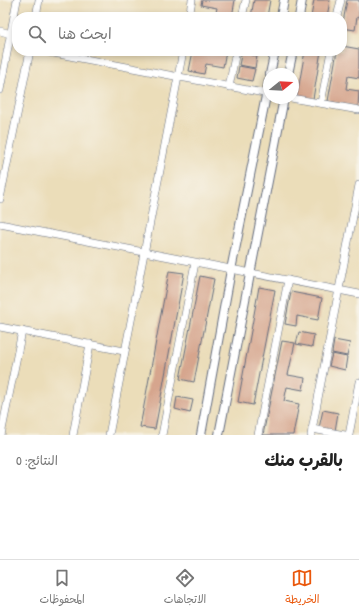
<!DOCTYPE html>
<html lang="ar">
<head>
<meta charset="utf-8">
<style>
	body { margin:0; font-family:"Patrick Hand","Playpen Sans Arabic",sans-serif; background:#f2f2f2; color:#222; direction:rtl }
	.compass { position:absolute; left:263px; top:68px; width:36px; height:36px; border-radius:50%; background:#fff; box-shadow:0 2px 6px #0003; rotate:72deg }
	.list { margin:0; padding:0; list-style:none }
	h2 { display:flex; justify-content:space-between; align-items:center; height:52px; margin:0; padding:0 16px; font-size:17px }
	h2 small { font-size:13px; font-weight:400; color:#767676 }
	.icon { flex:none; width:22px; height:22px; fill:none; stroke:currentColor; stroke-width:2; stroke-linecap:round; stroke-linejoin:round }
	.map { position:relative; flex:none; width:359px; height:435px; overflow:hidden; direction:ltr }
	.search { position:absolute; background:#fff; box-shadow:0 2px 6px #0003; left:12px; right:12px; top:12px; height:44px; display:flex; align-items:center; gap:10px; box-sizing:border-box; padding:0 14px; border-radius:16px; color:#767676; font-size:15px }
	.sheet { height:124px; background:#fff }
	nav { display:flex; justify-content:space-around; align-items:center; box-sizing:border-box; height:56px; border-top:1px solid #e0e0e0; background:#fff; font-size:11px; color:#767676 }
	nav a { display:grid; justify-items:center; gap:2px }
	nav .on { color:#ea580c }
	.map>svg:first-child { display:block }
</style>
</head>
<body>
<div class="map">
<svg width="359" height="435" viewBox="0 0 359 435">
	<rect width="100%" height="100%" fill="#f7f3e8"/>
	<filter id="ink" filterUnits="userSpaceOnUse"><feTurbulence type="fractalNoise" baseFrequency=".025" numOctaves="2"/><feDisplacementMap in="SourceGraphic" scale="8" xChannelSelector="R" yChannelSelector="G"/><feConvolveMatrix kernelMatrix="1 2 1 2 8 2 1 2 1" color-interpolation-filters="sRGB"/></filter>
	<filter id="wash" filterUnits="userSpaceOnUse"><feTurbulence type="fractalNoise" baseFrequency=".012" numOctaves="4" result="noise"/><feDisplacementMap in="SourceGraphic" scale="16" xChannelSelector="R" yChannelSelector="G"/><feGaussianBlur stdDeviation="0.9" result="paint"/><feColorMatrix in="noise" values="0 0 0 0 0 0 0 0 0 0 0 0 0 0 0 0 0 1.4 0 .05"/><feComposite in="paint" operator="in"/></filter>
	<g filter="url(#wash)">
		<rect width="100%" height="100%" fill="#ebddb9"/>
		<g id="blocks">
			<g fill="#d6a58d">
				<path d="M202,0H235L232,17H215L217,8L201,5Z"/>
				<path d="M254,0H270L267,17H251Z"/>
				<path d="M314,0H330L327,17H311Z"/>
				<path d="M347,0H359V18L357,17L355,30L342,28Z"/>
				<path d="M342,46L359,49V78L348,76L346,89L359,91L358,107L328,101L337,51H342Z"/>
				<path d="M193,51H226L223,67L206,64L204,74L189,71Z"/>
				<path d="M242,51H258L257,55H252L257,56L255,68L239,65Z"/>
				<path d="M305,51H321L313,99L297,96Z"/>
				<path d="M239,66L255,69L252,81L237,78Z"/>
				<path d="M169,271L184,273L155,429L140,427Z"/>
				<path d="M200,276L214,279L194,382L180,379Z"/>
				<path d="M259,287L275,290L253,405L238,402Z"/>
				<path d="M291,292L322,298L318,320L297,316L296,326L285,324Z"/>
				<path d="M299,332L314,335L312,347L296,344Z"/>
				<path d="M334,340L350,343L347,356L332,353Z"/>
				<path d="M282,341L295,343L288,375L305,378L303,390L287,387L284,401L299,404L293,435H263Z"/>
				<path d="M332,354L347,357L345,370L329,366Z"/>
				<path d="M177,397L193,400L190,413L175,409Z"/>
				<path d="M323,410L338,413L335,431L319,428Z"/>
			</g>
		</g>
	</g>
	<g filter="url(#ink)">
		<use href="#blocks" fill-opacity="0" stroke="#646c7e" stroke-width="1"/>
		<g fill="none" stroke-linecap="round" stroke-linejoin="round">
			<defs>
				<g id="minor">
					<path d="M36,17L39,0"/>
					<path d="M189,17L192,0"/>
					<path d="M242,17L246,0"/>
					<path d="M337,17L341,0"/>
					<path d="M0,31L11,34"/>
					<path d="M43,51L269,94"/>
					<path d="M229,87L236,51"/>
					<path d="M0,90L17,0"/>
					<path d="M291,98L359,110"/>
					<path d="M321,103L331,51"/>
					<path d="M0,199L30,51"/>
					<path d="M0,224L359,294"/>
					<path d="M0,327L124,351"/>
					<path d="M312,429L345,435"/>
					<path d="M1,435L22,331"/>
					<path d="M73,435L90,344"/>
					<path d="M109,435L183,51"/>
					<path d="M162,435L195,263"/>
					<path d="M258,435L288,280"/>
					<path d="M311,435L359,185"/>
					<path d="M349,435L359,382"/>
				</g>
				<g id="tertiary">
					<path d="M281,17L284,0"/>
					<path d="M299,17L302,0"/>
					<path d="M270,74L275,51"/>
					<path d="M288,74L293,51"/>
					<path d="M201,435L231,270L269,81"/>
					<path d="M219,435L284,98"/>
				</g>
			</defs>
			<use href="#minor" stroke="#646c7e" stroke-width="8"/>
			<use href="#tertiary" stroke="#646c7e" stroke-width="10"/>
			<use href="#minor" stroke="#fff" stroke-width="7"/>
			<use href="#tertiary" stroke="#fff" stroke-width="8"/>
		</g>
	</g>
</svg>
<svg class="compass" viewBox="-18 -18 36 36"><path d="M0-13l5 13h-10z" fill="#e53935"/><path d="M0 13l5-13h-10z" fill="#767676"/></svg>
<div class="search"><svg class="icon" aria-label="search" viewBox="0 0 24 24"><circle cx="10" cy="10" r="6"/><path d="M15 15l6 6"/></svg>ابحث هنا</div>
</div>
<section class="sheet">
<h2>بالقرب منك<small>النتائج: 0</small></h2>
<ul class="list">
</ul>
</section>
<nav>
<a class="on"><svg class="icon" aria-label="map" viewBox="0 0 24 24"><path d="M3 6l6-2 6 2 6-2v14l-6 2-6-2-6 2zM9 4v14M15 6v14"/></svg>الخريطة</a>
<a><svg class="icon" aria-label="directions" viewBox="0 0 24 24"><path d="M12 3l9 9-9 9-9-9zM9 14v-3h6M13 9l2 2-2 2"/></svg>الاتجاهات</a>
<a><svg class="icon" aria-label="saved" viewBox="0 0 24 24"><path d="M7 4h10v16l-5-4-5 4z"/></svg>المحفوظات</a>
</nav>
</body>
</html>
